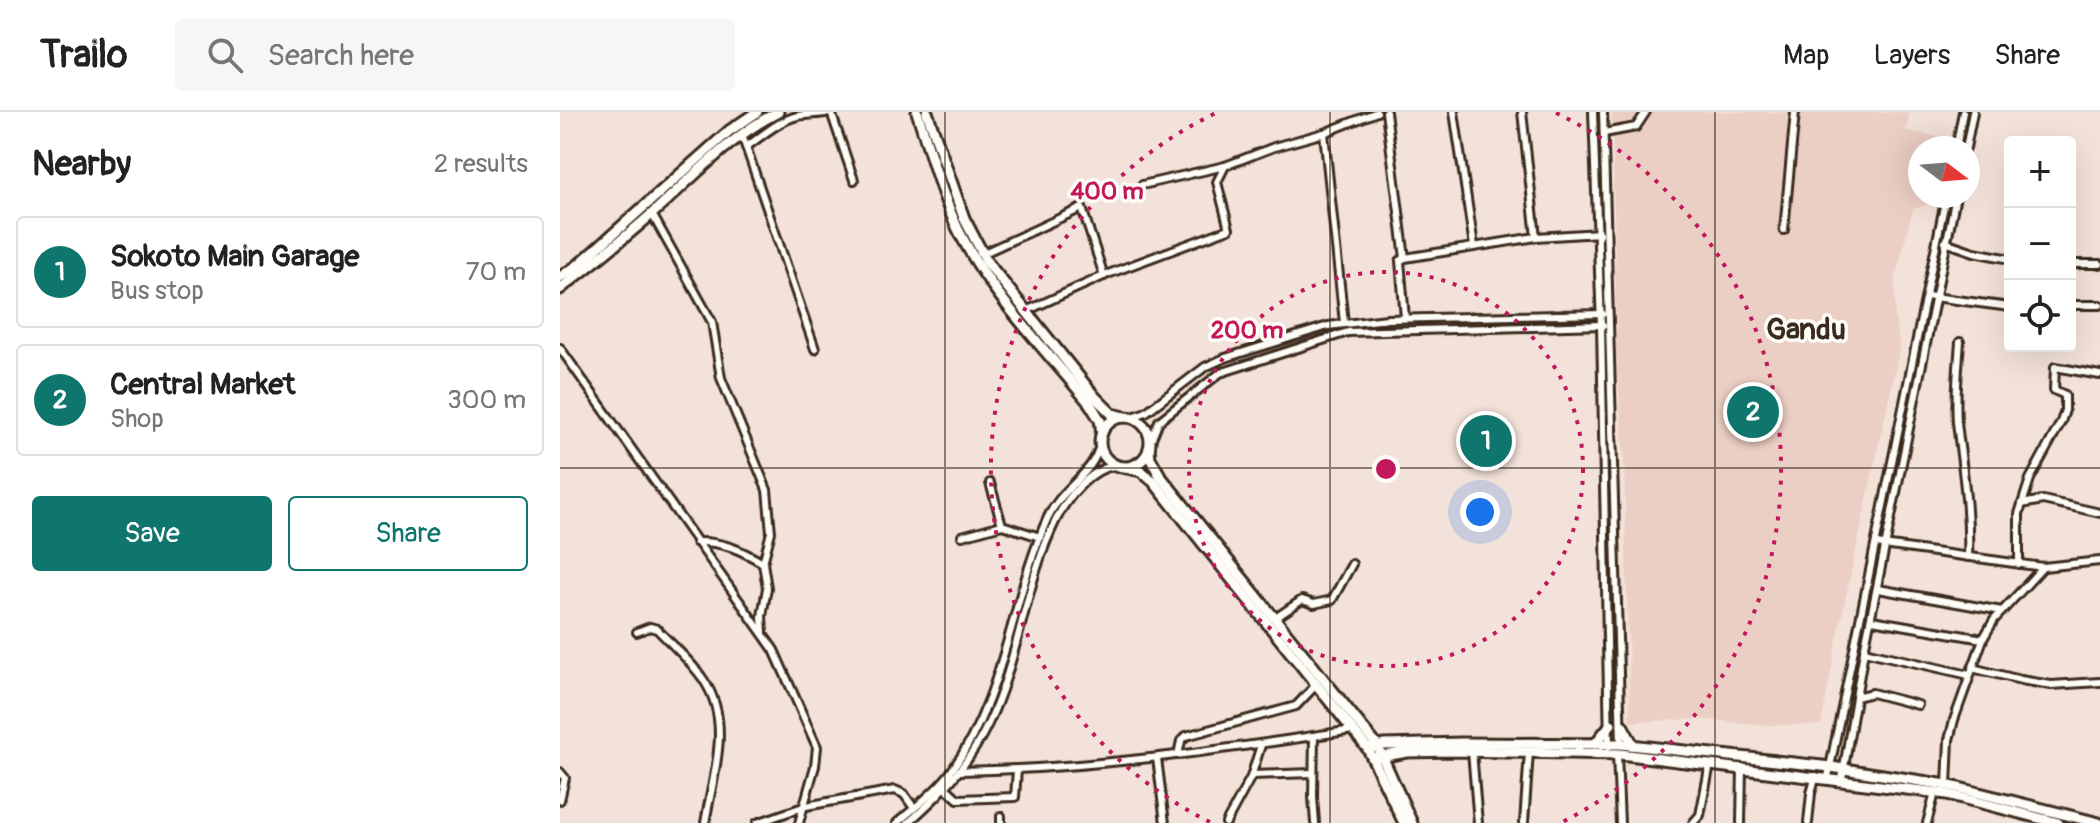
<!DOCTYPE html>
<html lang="en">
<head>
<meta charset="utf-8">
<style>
	body { margin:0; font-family:Pangolin,sans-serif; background:#f6f6f6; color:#222 }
	.controls { position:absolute; right:24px; top:24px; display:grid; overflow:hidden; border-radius:8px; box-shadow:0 8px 32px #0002 }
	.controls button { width:72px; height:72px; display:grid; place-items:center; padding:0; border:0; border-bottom:2px solid #e0e0e0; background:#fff; color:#222; font:40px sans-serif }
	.compass { position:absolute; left:1348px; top:24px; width:72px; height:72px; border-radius:50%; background:#fff; box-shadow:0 8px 32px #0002; rotate:106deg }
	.you { position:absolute; left:920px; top:400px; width:28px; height:28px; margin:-20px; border:6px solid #fff; border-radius:50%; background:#1a73e8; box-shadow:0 0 0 12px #1a73e833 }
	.badge { display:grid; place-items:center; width:52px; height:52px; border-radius:50%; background:#0f766e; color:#fff; font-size:26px; font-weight:700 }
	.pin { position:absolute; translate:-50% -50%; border:4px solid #fff; box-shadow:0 2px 8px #0006 }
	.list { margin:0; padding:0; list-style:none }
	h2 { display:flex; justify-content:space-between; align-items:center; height:104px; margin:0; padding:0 32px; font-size:34px }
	h2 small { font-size:26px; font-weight:400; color:#767676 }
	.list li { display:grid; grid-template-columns:52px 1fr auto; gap:24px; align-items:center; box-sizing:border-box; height:112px; margin:0 16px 16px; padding:0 16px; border:2px solid #e0e0e0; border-radius:8px }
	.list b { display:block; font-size:30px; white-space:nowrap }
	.list p { margin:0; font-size:26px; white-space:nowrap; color:#767676 }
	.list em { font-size:26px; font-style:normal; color:#767676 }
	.actions { display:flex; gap:16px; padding:24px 32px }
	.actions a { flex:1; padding:18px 0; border:2px solid #0f766e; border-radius:8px; text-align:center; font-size:28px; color:#0f766e }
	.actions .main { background:#0f766e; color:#fff }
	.icon { flex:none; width:44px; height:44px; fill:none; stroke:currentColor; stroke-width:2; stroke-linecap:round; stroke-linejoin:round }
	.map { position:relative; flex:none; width:1540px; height:711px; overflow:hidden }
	header { display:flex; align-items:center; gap:48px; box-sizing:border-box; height:112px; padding:0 40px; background:#fff; border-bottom:2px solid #e0e0e0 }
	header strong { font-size:38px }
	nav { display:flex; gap:44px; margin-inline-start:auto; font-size:28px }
	.search { width:560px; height:72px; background:#f6f6f6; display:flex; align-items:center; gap:20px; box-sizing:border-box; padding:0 28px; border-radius:8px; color:#767676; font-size:30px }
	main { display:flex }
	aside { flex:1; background:#fff }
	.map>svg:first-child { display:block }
</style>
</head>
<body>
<header>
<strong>Trailo</strong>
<div class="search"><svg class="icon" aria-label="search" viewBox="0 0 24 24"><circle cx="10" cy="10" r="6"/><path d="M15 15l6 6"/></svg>Search here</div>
<nav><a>Map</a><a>Layers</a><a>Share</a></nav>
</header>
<main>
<aside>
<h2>Nearby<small>2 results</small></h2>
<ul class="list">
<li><span class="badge">1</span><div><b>Sokoto Main Garage</b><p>Bus stop</p></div><em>70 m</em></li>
<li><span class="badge">2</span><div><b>Central Market</b><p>Shop</p></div><em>300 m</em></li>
</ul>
<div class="actions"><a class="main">Save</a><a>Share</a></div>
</aside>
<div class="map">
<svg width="1540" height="711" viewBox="0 0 1540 711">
	<rect width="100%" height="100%" fill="#f3e2d9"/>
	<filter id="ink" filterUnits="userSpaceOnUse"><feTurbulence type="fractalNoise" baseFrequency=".0125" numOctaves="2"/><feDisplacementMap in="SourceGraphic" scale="16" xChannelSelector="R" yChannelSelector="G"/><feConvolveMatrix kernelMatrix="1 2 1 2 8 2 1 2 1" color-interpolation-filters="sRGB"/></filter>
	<g filter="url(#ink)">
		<path fill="#eccfc4" d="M1052,0H1350L1346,19L1379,25L1377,36H1360V84H1368L1367,93L1353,97L1335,168V207L1340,235L1279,517L1261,613H1207L1138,607L1070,610L1064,347L1057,254Z"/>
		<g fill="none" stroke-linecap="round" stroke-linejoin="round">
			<defs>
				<g id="minor">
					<path d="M271,0L294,68"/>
					<path d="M826,0L845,146"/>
					<path d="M894,0L914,134"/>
					<path d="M962,0L976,125"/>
					<path d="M1033,0L1041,213L1049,634"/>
					<path d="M1043,0L1061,632"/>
					<path d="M764,21L784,211"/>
					<path d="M1044,21L1076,15L1086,0"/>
					<path d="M182,23L255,237"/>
					<path d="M186,35C202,24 224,4 244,3C254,2 261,2 271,0"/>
					<path d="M1396,36L1403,0"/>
					<path d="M1406,36L1413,0"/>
					<path d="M582,73L665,54"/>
					<path d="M92,102L152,210L161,266L207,378L211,420L203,451L207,476L202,504L203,520"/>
					<path d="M1224,118L1235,0"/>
					<path d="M1385,130L1414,140L1450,147"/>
					<path d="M422,142L522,96L544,164"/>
					<path d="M1510,152H1540"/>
					<path d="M1366,184L1450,195"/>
					<path d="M1510,193H1540"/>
					<path d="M466,199L548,162L669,117L657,70L665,54L714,35L764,21L817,0"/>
					<path d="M845,206L840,149L845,146L976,125L1040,121"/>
					<path d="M1400,230C1398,257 1395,283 1397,310C1402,355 1410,399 1408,445"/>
					<path d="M0,236L214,538L257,635L255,654L239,711"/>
					<path d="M570,306L586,300L645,255L665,246L768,214L827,207L1043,202"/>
					<path d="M590,331L599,309L660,261L788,220L1043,213"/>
					<path d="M430,371L442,413L480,425"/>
					<path d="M1462,392L1483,388L1540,401"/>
					<path d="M402,424L442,413"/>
					<path d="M136,430C162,429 181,438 203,451"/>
					<path d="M1316,432L1483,455L1540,449"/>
					<path d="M1459,452V402L1462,392L1470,367L1501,310L1505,298V283L1494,278L1495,255L1540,263"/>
					<path d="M1318,477L1442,499"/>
					<path d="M714,507L742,488L754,492L772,488L792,452"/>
					<path d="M1312,508L1423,527"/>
					<path d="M77,520L90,515L97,517C112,533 131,549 143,567C173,610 153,663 145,711"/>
					<path d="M1304,539L1409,563"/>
					<path d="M1412,556L1461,568L1491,573L1540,570"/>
					<path d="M1296,585L1312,581L1358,593"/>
					<path d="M754,624L753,685L755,711"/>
					<path d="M912,639L918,711"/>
					<path d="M1057,642L1060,711"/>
					<path d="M618,643L621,629L626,624L736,594L756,573"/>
					<path d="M597,646L605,711"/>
					<path d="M400,659C532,657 662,638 793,618"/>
					<path d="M0,660L5,666L0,688"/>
					<path d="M692,663L753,661"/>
					<path d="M1268,665L1386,84"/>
					<path d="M1282,667L1304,539L1396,84"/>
					<path d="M1387,673L1389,628L1394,608L1423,527L1434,508L1483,455"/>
					<path d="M386,676L398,687L455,685L457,658"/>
					<path d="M441,704V711"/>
					<path d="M197,711L246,694L335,678L344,682L354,696"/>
					<path d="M337,711C355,695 376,680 390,661C446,584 450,489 488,405C502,375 534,362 540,332"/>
					<path d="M348,711C383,680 408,654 428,612C459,548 465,470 496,408C506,387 532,354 557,354"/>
					<path d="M666,711L691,665L701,633"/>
					<path d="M964,711L969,640"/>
					<path d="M1133,711L1140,703L1150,652"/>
					<path d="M1181,711L1182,655"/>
					<path d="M1248,711L1251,681L1256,664"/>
					<path d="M1367,711L1375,681"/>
				</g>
				<g id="secondary">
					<path d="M357,0C371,42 382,88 403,127C435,187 487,239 530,292L540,308L542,321"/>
					<path d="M367,0L404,106L427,150L535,285L552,302L565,305"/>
					<path d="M0,165L17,154L169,19L197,0"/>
					<path d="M0,177C32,152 64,127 95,99C134,64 171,24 218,0"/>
					<circle cx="565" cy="330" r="25"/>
					<path d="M589,336L590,346L601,365L818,635L852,711"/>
					<path d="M562,355L581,359L593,369L808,637L844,711"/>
					<path d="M1062,613L1073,633"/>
					<path d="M1035,632L1051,612"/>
					<path d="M808,637L824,633L901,631L1061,632L1271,655L1387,673L1539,711"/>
					<path d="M814,646L847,640L894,639L1060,642L1387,682L1498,711"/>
				</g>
			</defs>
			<use href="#minor" stroke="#3b2a1e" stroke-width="12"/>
			<use href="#secondary" stroke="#3b2a1e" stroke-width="15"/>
			<use href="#minor" stroke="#fdfcf7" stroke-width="6"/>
			<use href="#secondary" stroke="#fdfcf7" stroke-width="9"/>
		</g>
	</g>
	<path fill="none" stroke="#3b2a1e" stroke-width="2" stroke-opacity="0.55" d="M385,0V711M770,0V711M1155,0V711M0,356H1540"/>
	<g fill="none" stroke="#c2185b" stroke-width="4" stroke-dasharray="4 8">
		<circle cx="826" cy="357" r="197"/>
		<path d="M650 710A394 394 0 0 1 656 1M996 1A394 394 0 0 1 1002 710"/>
	</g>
	<g text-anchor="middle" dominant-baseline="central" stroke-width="7" stroke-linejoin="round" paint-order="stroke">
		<g font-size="30" font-weight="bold" fill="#3b2a1e" stroke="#fdfcf7">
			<text x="1246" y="217">Gandu</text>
		</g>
	</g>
	<circle cx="826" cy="357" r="12" fill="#c2185b" stroke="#fdfcf7" stroke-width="4"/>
	<g font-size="24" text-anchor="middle" font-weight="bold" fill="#c2185b" stroke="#fdfcf7" stroke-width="7" stroke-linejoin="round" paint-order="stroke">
		<text x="547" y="87">400 m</text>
		<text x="687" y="226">200 m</text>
	</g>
</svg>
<div class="controls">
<button>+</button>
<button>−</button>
<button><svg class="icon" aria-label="locate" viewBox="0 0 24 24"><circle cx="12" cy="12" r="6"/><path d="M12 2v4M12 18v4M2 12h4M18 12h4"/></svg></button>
</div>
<svg class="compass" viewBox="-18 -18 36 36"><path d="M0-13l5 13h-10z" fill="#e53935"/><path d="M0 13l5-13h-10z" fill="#767676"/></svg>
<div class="you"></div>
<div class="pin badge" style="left:926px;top:329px">1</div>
<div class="pin badge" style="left:1193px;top:300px">2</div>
</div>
</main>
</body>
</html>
